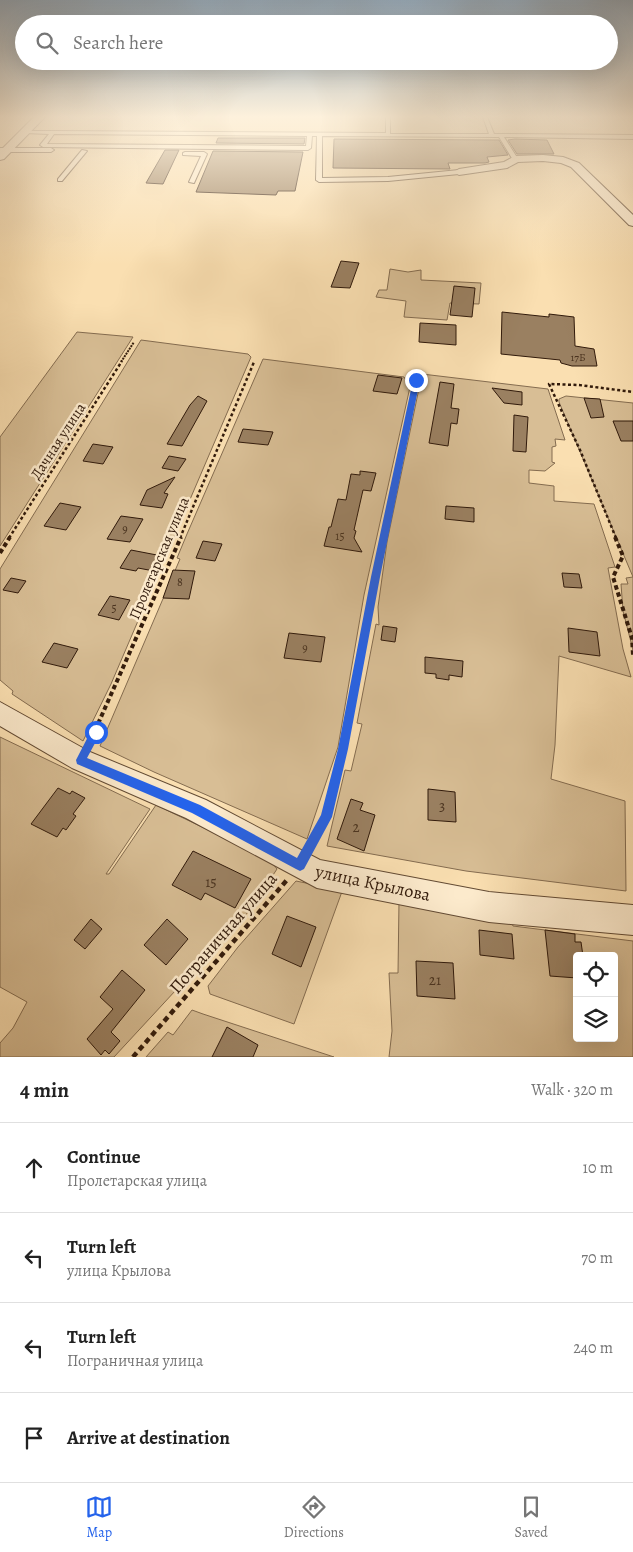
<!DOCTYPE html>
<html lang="en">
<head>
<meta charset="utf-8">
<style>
	body { margin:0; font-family:Alegreya,serif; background:#f6f6f6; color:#222 }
	.controls { position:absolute; right:15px; bottom:15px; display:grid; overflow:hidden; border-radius:5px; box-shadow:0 5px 20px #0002 }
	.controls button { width:45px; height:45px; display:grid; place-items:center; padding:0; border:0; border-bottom:1px solid #e0e0e0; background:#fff; color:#222; font:25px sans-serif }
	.stop { position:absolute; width:15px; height:15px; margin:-11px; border:4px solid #2563eb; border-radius:50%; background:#fff }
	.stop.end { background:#2563eb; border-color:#fff; box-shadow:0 1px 5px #0008 }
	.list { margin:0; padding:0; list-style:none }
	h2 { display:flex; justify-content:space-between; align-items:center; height:65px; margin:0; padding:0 20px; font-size:21px }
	h2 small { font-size:16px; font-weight:400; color:#767676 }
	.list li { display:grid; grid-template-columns:32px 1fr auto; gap:15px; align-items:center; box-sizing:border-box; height:90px; padding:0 20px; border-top:1px solid #e0e0e0 }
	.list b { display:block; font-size:19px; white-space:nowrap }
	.list p { margin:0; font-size:16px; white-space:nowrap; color:#767676 }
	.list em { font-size:16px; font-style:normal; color:#767676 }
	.icon { flex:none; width:28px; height:28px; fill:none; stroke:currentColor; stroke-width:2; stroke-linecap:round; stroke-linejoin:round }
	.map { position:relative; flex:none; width:633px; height:1057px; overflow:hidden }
	.search { position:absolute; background:#fff; box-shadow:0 5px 20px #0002; left:15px; right:15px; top:15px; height:55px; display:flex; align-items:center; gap:12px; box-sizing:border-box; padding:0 18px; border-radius:28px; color:#767676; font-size:19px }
	.sheet { height:425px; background:#fff }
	nav { display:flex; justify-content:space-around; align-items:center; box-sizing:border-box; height:70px; border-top:1px solid #e0e0e0; background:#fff; font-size:14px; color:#767676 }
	nav a { display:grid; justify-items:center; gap:2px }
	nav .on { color:#2563eb }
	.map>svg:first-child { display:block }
</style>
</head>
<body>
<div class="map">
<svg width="633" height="1057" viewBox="0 0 633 1057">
	<rect width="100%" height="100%" fill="#fadfb1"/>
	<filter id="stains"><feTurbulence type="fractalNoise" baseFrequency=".004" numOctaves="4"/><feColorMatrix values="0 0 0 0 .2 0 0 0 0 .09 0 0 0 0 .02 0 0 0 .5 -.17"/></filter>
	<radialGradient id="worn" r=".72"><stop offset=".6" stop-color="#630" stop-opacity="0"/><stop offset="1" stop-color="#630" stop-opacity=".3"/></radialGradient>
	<g fill="#d8be95" stroke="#846c50" fill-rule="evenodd">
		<path d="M390,269L408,272L421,270V280L481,283L479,304L450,303L447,320L404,317L406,301L376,297L379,290H387Z"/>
		<path d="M77,332L133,337L0,546V437Z"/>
		<path d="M141,340L248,354L251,357L111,684L83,741L12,694L13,691L0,680V569Z"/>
		<path d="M263,359L404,377L410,387L364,595L338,747L307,839L154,772L100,746L180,559L177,558L187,534Z"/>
		<path d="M422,374L548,389L565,440L555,439L556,446L552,447V462L555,463L545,471L529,470V483L554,486V501L594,504L615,567L608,568L623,649L631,677L559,656L555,745L551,779L625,801L626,891L466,871L327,846L345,770L351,771L362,724L357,723L376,624L379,625L378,607L387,542Z"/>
		<path d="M566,396L633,403V650L623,611L621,584H628L626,578L633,577L559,402V399Z"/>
		<path d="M0,737L150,809L106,874H109L156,805L269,859L277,869L250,910L114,1057H0V1043L13,1028L27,1002L0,987Z"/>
		<path d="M296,881L335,889L344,886L294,1024L210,994L208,986L238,947Z"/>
		<path d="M399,901L509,916L513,926L633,941V1057H389L392,1031L389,973H398ZM577,956H614V1038H577Z"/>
		<path d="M192,1010L203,1014L334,1057H146L168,1032L173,1035Z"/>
	</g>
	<g fill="#9a8061" stroke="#311a0b">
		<path d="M218,138H305L304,144L216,143Z"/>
		<path d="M334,139L499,140L508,155L487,157L489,162L485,163H448L450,169L333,168Z"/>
		<path d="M515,139L547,140L554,154H517L508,140Z"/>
		<path d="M165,150H179L163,184L146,183Z"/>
		<path d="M213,151L303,152L295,191H278L276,195L196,192Z"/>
		<path d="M341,261L359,263L350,288L331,287Z"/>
		<path d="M454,286L475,288L472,317L450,315Z"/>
		<path d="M502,312L549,317V314L574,317L575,346L594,349L597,366H572L561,363L560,360L501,354Z"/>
		<path d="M420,323L456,325V345L419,342Z"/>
		<path d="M378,375L402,378L397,394L373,391Z"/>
		<path d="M440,382L454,384L451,408L459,409L457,424L451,423L448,446L429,443Z"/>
		<path d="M492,388L522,392V405L504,403Z"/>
		<path d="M198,396L207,401L182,446L167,444L190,405Z"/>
		<path d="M584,398L600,399L604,417L591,418Z"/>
		<path d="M514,415L528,417L526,452L513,451Z"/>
		<path d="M613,421H633V441H621Z"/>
		<path d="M243,429L273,432L268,445L238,442Z"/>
		<path d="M93,444L113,447L103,464L83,461Z"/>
		<path d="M169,456L186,459L178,471L162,468Z"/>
		<path d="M360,471L376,473L371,491L363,490L354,530L356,531L354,538L362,552L324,546L329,527H331L338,499L346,500L351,474L360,475Z"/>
		<path d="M175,477L164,493L168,494L162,508L140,505L147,490Z"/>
		<path d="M60,503L81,507L66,530L44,526Z"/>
		<path d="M446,506L474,508V522L445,519Z"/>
		<path d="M121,516L143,519L130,542L107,539Z"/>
		<path d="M203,541L222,544L215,561L196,558Z"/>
		<path d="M131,550L162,556L154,571L138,568L136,571L120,568Z"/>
		<path d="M173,570L195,571L189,599L163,598Z"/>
		<path d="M562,573L579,574L582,588L564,587Z"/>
		<path d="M11,578L26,581L18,593L3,590Z"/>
		<path d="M110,596L130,600L119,620L98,615Z"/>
		<path d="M383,626L397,628L395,642L381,640Z"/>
		<path d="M568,628L597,632L600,656L569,652Z"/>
		<path d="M289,633L325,637L321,662L284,658Z"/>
		<path d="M54,643L78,649L67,668L42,662Z"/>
		<path d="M425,657L463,661L462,677L449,675V680L436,678V674L425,673Z"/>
		<path d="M58,788L70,794L72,791L85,798L73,814L76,816L66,830L63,828L57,837L31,824Z"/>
		<path d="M428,789L455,792L456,822L428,820Z"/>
		<path d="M351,799L363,803L360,810L375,815L364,851L337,839Z"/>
		<path d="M193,851L251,879L235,908L205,893L201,900L172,885Z"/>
		<path d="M287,916L316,927L301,967L272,954Z"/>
		<path d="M91,919L102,929L85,949L74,940Z"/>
		<path d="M167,919L188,939L166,965L144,945Z"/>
		<path d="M479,930L512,934L514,959L480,955Z"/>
		<path d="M545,930L575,934V942H581L583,956H577V978L550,976Z"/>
		<path d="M416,961L453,963L455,999L417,996Z"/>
		<path d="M122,970L145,990L111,1032L120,1041L109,1054L105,1050L101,1055L87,1039L113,1009L100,997Z"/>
		<path d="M227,1027L258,1045L253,1057H212Z"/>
	</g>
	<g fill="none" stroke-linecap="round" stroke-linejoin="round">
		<defs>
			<g id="service">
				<path d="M386,117H390V134H489L483,117H487L494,134L633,135V139L504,137L518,159L515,161L513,160L499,137L322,136V178L388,177L459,170L462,172L459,174L388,181L319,182L316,180L317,136H312L311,148L308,150L43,147L40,145L49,134L25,133L23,132L25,131H53L386,133ZM54,134L307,136L306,146L47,144Z"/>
				<path d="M0,148H51L54,150L51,152H0Z"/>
				<path d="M82,150L87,151L62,181H58V179Z"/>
				<path d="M185,152H204L207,154L194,183L189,182L201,156L183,155V153Z"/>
			</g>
			<g id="minor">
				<path d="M34,117H45L4,159L0,160V151Z"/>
				<path d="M543,155L563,157L579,163L633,215V226L629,225L571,167L561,163L543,161L518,162L507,168L459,175L454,172L459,169L504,162L515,156Z"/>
				<path d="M0,702L90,752L206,800L320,860L489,892L633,905V935L489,922L317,888L186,818L72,768L0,726Z"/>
			</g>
		</defs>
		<use href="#service" stroke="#634b34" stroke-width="2"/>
		<use href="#minor" stroke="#634b34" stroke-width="2"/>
		<path stroke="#311a0b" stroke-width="2" stroke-dasharray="2 1" stroke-linecap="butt" d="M121,362L134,342"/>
		<g stroke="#311a0b" stroke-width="2.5" stroke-dasharray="3 2.5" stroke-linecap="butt">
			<path d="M9,538L122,361"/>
			<path d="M180,538L254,362"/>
			<path d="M383,538L416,380"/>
			<path d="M616,538L580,450L549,384L579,385L633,392"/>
		</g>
		<g stroke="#311a0b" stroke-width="4" stroke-dasharray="4.5 3" stroke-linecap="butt">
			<path d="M615,537L623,556L613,577L632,638L633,655"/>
			<path d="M0,553L10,537"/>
			<path d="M89,744L181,537"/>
			<path d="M339,765L383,537"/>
		</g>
		<g stroke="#311a0b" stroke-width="4.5" stroke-dasharray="5.5 4" stroke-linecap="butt">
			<path d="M310,846L326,817L339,764"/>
			<path d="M133,1057L287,880"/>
		</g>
		<use href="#service" fill="#fceacc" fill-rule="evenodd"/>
		<use href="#minor" fill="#fceacc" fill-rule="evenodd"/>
	</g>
	<linearGradient id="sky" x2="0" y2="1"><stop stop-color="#94aabc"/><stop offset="0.44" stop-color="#fdf1dc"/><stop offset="1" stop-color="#fdf1dc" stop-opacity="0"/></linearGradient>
	<rect width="633" height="265" fill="url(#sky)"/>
	<path fill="#2563eb" d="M416,378L420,380L380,577L348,749L332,817L304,869L300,871L296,869L192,813L77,764L76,760L92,729H99L101,732L87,758L200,805L297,858L321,815L338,749L371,577L413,380Z"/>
	<g text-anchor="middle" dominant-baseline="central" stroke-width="5" stroke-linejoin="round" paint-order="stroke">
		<g font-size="11" fill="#4b3420">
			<text x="578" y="357">17Б</text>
		</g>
		<g font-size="12" fill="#4b3420">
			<text x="125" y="529">9</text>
			<text x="340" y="536">15</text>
			<text x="180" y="582">8</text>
			<text x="114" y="608">5</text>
			<text x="305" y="648">9</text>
		</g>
		<g font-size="15" fill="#311a0b" stroke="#fceacc">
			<text transform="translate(58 441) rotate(-57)">Дачная улица</text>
			<text transform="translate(159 558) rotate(-67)">Пролетарская улица</text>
		</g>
		<g font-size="15" fill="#4b3420">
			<text x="442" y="806">3</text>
			<text x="356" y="827">2</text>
			<text x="211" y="882">15</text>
			<text x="435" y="980">21</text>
		</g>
		<g font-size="18" fill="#311a0b" stroke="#fceacc">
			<text transform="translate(373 883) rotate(12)">улица Крылова</text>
			<text transform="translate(223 933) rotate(-49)">Пограничная улица</text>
		</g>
	</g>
	<rect width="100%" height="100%" filter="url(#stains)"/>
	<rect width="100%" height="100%" fill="url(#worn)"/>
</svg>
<div class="controls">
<button><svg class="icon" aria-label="locate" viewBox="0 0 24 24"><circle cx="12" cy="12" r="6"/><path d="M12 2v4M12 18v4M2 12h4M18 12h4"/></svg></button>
<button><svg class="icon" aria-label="layers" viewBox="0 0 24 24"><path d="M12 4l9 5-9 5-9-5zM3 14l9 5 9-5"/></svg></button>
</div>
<div class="stop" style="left:96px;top:732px"></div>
<div class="stop end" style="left:416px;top:380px"></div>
<div class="search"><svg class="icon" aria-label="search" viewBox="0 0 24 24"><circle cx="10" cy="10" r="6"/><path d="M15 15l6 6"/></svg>Search here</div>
</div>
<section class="sheet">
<h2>4 min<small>Walk · 320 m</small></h2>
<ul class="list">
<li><svg class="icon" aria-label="ahead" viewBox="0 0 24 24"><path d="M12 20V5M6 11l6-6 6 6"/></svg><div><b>Continue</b><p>Пролетарская улица</p></div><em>10 m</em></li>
<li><svg class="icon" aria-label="left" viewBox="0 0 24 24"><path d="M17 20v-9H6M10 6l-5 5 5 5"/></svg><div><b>Turn left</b><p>улица Крылова</p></div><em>70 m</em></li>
<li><svg class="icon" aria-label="left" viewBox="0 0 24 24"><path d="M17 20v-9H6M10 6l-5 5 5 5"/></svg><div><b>Turn left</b><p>Пограничная улица</p></div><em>240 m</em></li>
<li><svg class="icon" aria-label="arrive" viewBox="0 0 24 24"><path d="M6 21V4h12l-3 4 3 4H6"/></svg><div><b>Arrive at destination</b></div></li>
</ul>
</section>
<nav>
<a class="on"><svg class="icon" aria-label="map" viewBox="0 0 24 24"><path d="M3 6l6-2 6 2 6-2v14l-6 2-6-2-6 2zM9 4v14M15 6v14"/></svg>Map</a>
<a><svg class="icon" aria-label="directions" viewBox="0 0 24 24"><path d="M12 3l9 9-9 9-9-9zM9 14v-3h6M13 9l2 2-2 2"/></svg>Directions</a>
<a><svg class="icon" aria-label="saved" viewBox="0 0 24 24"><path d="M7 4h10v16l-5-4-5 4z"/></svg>Saved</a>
</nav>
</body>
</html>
